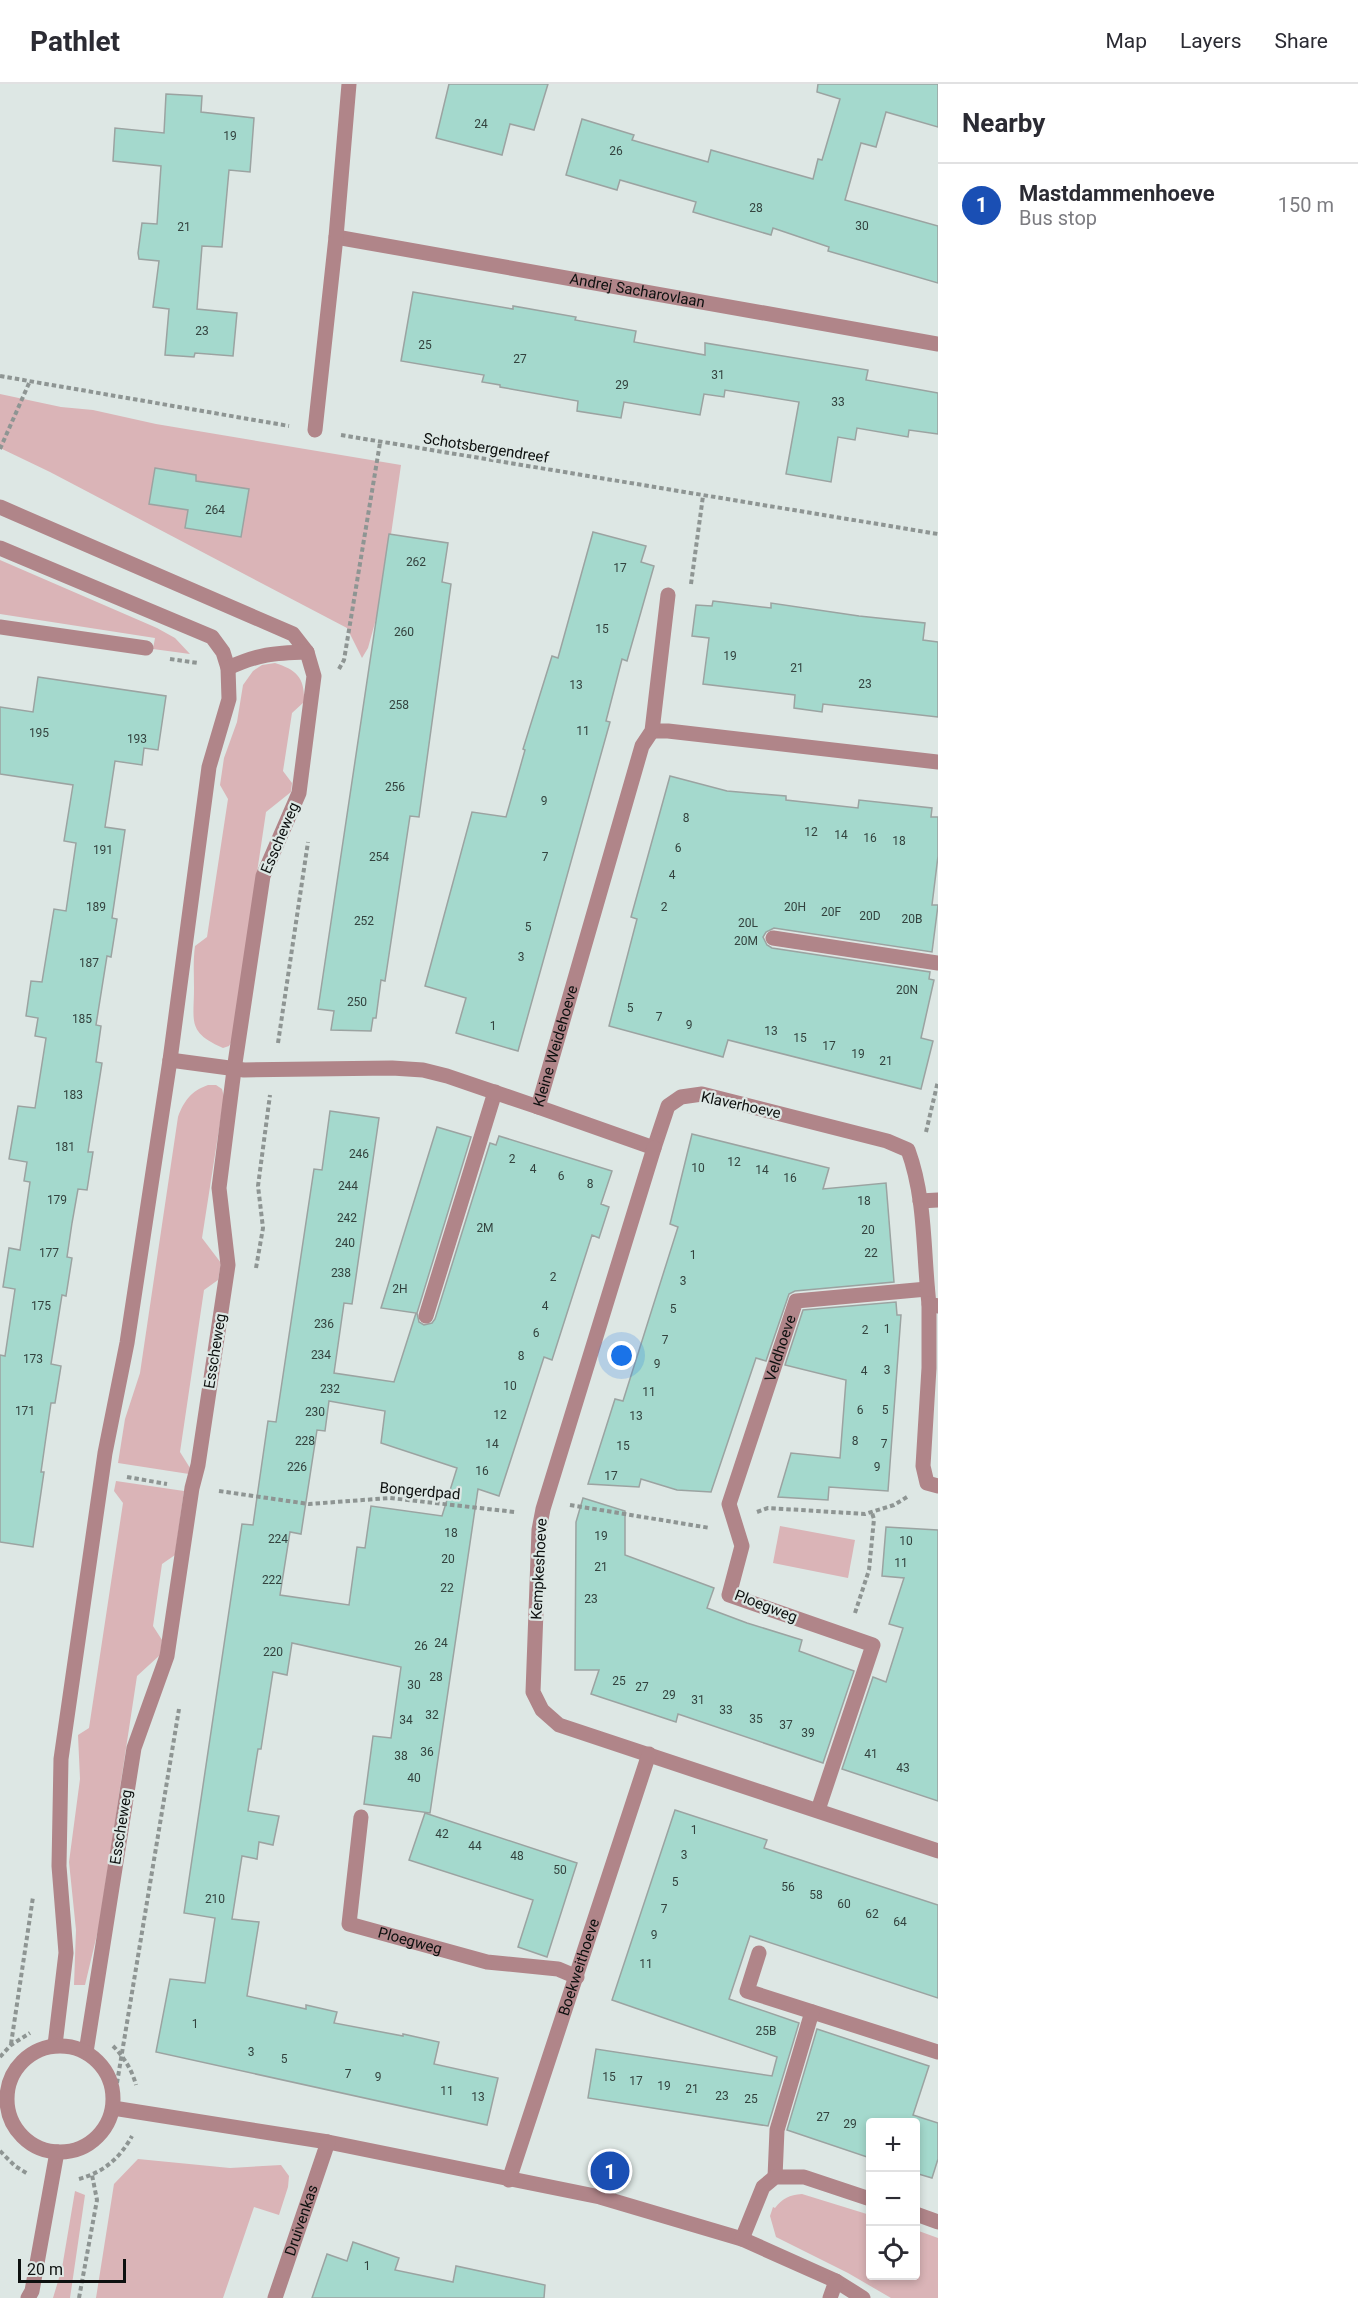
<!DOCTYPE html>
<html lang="en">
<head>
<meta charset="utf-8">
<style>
	body { margin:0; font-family:Roboto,sans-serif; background:#f2f2f3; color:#2b2b33 }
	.controls { position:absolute; right:18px; bottom:18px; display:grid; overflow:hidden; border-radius:6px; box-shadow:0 3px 9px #0003 }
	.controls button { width:54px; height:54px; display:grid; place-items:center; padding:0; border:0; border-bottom:2px solid #e1e1e2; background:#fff; color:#2b2b33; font:30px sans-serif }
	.scale { position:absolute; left:18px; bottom:15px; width:108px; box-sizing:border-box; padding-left:6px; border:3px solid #0d100f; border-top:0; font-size:16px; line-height:21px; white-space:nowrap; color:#0d100f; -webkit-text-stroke:4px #dde7e4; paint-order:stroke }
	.you { position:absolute; left:622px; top:1272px; width:21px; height:21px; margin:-15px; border:4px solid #fff; border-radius:50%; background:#1a73e8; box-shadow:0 0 0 9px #1a73e833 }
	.badge { display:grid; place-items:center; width:39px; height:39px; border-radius:50%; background:#aa1440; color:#fff; font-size:20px; font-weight:700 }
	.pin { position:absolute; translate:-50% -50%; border:3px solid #fff; box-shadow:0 2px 6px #0006 }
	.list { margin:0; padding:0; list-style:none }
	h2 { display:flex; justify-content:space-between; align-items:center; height:78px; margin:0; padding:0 24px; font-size:26px }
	h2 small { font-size:20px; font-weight:400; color:#7c7c81 }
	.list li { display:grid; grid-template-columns:39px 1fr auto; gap:18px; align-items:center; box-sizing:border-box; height:84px; padding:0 24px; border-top:2px solid #e1e1e2 }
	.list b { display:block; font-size:22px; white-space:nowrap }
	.list p { margin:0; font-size:20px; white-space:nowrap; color:#7c7c81 }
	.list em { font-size:20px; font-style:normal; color:#7c7c81 }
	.icon { flex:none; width:33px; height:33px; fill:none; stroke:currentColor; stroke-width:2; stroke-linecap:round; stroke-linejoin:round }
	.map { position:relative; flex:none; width:938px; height:2214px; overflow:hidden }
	header { display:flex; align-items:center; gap:36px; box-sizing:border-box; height:84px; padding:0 30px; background:#fff; border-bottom:2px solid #e1e1e2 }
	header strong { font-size:28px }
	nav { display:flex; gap:33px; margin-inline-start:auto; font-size:21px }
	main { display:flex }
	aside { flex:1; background:#fff }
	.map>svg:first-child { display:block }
</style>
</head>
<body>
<header>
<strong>Pathlet</strong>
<nav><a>Map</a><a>Layers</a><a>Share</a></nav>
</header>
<main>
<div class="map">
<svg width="938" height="2214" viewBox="0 0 938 2214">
	<rect width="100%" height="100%" fill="#dde7e4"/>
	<g fill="#dab4b7">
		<path d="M0,310L61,323L93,326L156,340L401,381L382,513L368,564L362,574L347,544L50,388L0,364Z"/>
		<path d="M0,476L157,544L175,554L190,570L153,565L155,554L0,530Z"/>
		<path d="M275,579C297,586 305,594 304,618L292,629L283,687L292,699L291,708L266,728L232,957L229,962L223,964C187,948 194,938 194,904C194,890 193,877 195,862L207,853L228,715L220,701L224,674L237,638L243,601L253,587L262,581Z"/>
		<path d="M208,1001H216L222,1005L224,1013L202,1154L221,1179L218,1196L204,1206L180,1368L190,1384L189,1390L118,1379L125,1335L140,1289L178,1033C184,1017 191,1007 208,1001Z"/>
		<path d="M116,1397L184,1407L175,1471L162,1480L153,1542L162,1556L160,1571L137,1592L99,1842L85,1901H74L76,1846L69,1778L80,1695L78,1651L89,1644L123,1419L114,1407Z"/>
		<path d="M780,1442L855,1456L848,1494L773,1479Z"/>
		<path d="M138,2075L230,2084L281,2081L289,2092L288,2103L279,2131L254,2123L223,2214H96L114,2100Z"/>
		<path d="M75,2107L85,2111L70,2214H53L62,2184Z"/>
		<path d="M802,2110L870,2131V2192H916V2146L938,2154V2214H891L848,2189L776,2153L770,2132L773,2123L775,2124C783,2114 789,2111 802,2110Z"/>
	</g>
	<g fill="#a4d9cd" stroke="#9ba3a1" stroke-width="1.5" fill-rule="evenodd">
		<path d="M449,0H548L534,46L510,40L502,71L436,54Z"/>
		<path d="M818,0H938V43L886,28L876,63L861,59L845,116L938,142V199L828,167L829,163L773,144L771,151L693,128L696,118L620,96L617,106L566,91L582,35L634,51L632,56L708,78L711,66L813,95L818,75L822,76L840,15L817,8Z"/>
		<path d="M166,10L202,12L201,28L254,34L250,88L229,86L222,163L202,162L197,225L237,229L233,272L195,269L194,273L165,271L169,225L153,223L159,177L139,175L138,169L142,139L157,140L161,82L113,77L115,44L164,49Z"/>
		<path d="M413,208L513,225V222L576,233L575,236L636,247L634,258L705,271V259L868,286L866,296L938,309V350L909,346L908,353L857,344L855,356L838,353L831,398L786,390L799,318L725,306L724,313L704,310L700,331L624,318L621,334L577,327L578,317L500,303V301L482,298L484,291L401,277Z"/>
		<path d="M155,384L196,391V397L249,405L241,453L185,444L188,426L149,420Z"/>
		<path d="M593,448L646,462L641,478L654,482L627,577L622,575L606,637L610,638L518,967L456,949L466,914L425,902L472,728L506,733L525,666L523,665L552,572L558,574Z"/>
		<path d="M389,450L448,459L442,498L451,500L419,733L410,732L385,897L381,896L376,934H373L371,947L331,946L334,927L318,925Z"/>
		<path d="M713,517L771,524V519L859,532L925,539L923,556L938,558V633L823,620L822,628L794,624L795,611L703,600L709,554L692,552L696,521L712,522Z"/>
		<path d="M38,593L166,612L158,666L144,664L142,681L115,677L105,743L125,746L112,834L117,835L111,873L107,872L96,941L101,942L96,978L102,979L88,1068H93L87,1106L78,1105L72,1139L67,1173L72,1174L66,1212L62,1211L51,1280L61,1282L55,1319H51L46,1353L41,1388H44L33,1463L0,1458V1271L5,1272L15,1205L3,1203L9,1164L20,1166L30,1098L24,1097L27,1078L9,1075L18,1022L35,1024L46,954L35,952L38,934L26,932L31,897L42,898L54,825L66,827L76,759L64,757L73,701L0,690V623L33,628Z"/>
		<path d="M670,692L727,707L786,712V716L858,724L859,716L932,724L931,733H938V772L932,821H938L932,868L774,844L766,848L763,853L767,861L772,864L930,888L929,895L934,896L921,954L933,957L921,1005L728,956L723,973L609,942L637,835L631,833Z"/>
		<path d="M330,1027L379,1034L352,1220L344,1219L334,1289L394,1298L416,1229L381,1224L437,1043L471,1053L417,1229L419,1238L424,1241L432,1239L435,1235L490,1059L496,1061L499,1052L612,1087L601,1120L609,1123L599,1154L592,1151L552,1276L544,1273L499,1412L478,1405L430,1729L364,1720L373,1652L391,1654L401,1583L292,1559L287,1591L273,1588L261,1665H258L248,1727L279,1732L273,1761L259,1758L257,1775L242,1772L232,1835L259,1838L247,1912L306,1925V1921L337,1928L334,1939L403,1952V1950L439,1958L434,1980L498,1994L487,2041L156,1968L170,1895L205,1899L215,1834L184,1829L242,1440L253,1441L268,1337L276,1338L314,1085L322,1086ZM329,1317L385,1327L381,1359L457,1384L442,1432L371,1422L365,1464L357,1463L349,1521L280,1511L290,1448L301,1450L317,1346L325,1347Z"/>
		<path d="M692,1050L829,1084L823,1105L886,1099L894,1198L795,1207L789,1210L766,1277L756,1274L711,1408L677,1406L641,1395L639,1403L588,1400L615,1315L623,1317L678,1143L670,1140Z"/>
		<path d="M896,1218L897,1231H901L888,1407L829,1403L828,1416L778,1413L791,1369L840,1374L846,1296L785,1281L803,1226Z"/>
		<path d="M583,1414L625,1427V1471L714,1504L707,1524L747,1539L802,1556L799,1567L854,1587L823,1679L678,1630L676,1638L591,1610L599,1586H575L576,1438Z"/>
		<path d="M886,1443L938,1446V1717L842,1685L873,1593L886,1598L903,1544L889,1540L904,1494L882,1492Z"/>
		<path d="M675,1726L767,1756L764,1764L938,1821V1914L750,1852L729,1915L799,1939L768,2042L588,2014L596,1965L772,1992L777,1973L612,1916Z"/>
		<path d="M425,1729L577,1779L547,1873L518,1863L533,1816L409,1776Z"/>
		<path d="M817,1945L929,1982L913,2031L938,2039V2075L932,2094L915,2089V2038H870V2074L787,2046Z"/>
		<path d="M353,2158L399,2174L395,2186L453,2198L456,2182L545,2201L544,2214H312L327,2170L347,2177Z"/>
	</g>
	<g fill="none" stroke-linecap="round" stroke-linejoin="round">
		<g stroke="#8e9593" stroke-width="4" stroke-dasharray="4.5 3" stroke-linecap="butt">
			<path d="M0,292L289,342"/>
			<path d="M341,351L938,450"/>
			<path d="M0,365L30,297"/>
			<path d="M691,500L703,412"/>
			<path d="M170,575L198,579"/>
			<path d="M339,585L344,576L380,359"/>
			<path d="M278,959L308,758"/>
			<path d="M926,1048L938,997"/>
			<path d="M256,1184L263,1144L258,1102L270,1011"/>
			<path d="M127,1393L167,1400"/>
			<path d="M219,1407L309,1420L390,1414L515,1428"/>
			<path d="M570,1421L710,1444"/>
			<path d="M757,1428L768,1424L865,1430L894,1421L907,1413"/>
			<path d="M855,1529L869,1486L874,1435L872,1429"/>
			<path d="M11,1960L33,1813"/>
			<path d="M113,1962C124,1973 132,1986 136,2001"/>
			<path d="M0,1973L11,1961L30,1949"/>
			<path d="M117,1999L179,1625"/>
			<path d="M0,2067L15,2082L28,2090"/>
			<path d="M79,2095C104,2088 120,2074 132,2052"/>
			<path d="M79,2214L97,2116L92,2091"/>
		</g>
		<g stroke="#b08589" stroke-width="15">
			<path d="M773,854L938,879"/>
			<path d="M920,1117L938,1116"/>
			<path d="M426,1232L495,1008"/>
			<path id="s1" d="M818,1726L873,1561L729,1511L742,1462L729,1420L796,1217L927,1205"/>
			<path id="s2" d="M361,1733L349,1840L487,1878L558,1885L577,1893"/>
			<path d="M759,1869L747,1907L938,1968"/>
			<path d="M775,2093L777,2046L812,1928"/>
		</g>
		<g stroke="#b08589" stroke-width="15">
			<path id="s3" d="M336,153L938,260"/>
			<path d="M315,346L336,153L349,0"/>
			<path d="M0,543L146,564"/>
			<path d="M652,647H668L938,678"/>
			<path id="s4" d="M170,976L244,986L392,984L423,986L447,992L538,1023L642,662L652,647L668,511"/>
			<path d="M538,1023L654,1064L668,1022L681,1013L702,1010L887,1057L908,1066C926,1115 923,1169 929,1220L938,1222"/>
			<path d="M654,1064L543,1425L539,1446L533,1608L542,1626L559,1641L938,1767"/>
			<path d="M929,1220V1284L923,1382L927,1399L938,1402"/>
			<path d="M113,2024L328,2058L600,2113L742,2155L836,2197L863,2214"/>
			<path id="s5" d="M509,2096L649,1670"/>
			<path d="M916,2130L938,2138"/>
			<path d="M742,2155L763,2103L775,2093H804L870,2115"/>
			<path id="s6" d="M275,2214L328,2058"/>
			<path d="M830,2214L836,2197"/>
		</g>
		<g stroke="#b08589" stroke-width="15">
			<path d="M0,423L293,550L307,568L314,592L299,709L263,792L234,986L219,1104L228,1181L198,1381L192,1404L167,1572L134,1664L86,1968"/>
			<path d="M0,464L212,553L223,568L228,584L229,615L209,683L170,976L127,1259L105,1369L61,1675L59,1782L66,1869L55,1961"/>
			<path d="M228,584C259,570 273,569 307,568"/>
			<circle cx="60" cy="2015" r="53"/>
			<path d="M28,2214L32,2207L57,2068"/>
		</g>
	</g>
	<g text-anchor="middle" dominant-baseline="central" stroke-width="4.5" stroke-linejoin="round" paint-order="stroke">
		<g font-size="12" fill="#33423e">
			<text x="481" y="40">24</text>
			<text x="230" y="52">19</text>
			<text x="616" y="67">26</text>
			<text x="756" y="124">28</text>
			<text x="862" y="142">30</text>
			<text x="184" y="143">21</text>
			<text x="202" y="247">23</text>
			<text x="425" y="261">25</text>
			<text x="520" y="275">27</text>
			<text x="718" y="291">31</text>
			<text x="622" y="301">29</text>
			<text x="838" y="318">33</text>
			<text x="215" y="426">264</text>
			<text x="416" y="478">262</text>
			<text x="620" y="484">17</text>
			<text x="602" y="545">15</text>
			<text x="404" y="548">260</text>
			<text x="730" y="572">19</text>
			<text x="797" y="584">21</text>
			<text x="865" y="600">23</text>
			<text x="576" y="601">13</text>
			<text x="399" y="621">258</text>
			<text x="583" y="647">11</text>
			<text x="39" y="649">195</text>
			<text x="137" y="655">193</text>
			<text x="395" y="703">256</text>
			<text x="544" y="717">9</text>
			<text x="686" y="734">8</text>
			<text x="811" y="748">12</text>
			<text x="841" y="751">14</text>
			<text x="870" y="754">16</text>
			<text x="899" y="757">18</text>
			<text x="678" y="764">6</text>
			<text x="103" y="766">191</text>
			<text x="379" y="773">254</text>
			<text x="545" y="773">7</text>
			<text x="672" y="791">4</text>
			<text x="96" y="823">189</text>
			<text x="664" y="823">2</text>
			<text x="795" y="823">20H</text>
			<text x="831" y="828">20F</text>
			<text x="870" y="832">20D</text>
			<text x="912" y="835">20B</text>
			<text x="364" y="837">252</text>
			<text x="748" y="839">20L</text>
			<text x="528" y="843">5</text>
			<text x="746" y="857">20M</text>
			<text x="521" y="873">3</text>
			<text x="89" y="879">187</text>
			<text x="907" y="906">20N</text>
			<text x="357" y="918">250</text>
			<text x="630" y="924">5</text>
			<text x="659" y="933">7</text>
			<text x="82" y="935">185</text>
			<text x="689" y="941">9</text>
			<text x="493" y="942">1</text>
			<text x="771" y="947">13</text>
			<text x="800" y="954">15</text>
			<text x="829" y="962">17</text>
			<text x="858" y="970">19</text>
			<text x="886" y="977">21</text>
			<text x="73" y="1011">183</text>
			<text x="65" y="1063">181</text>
			<text x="359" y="1070">246</text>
			<text x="512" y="1075">2</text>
			<text x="734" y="1078">12</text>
			<text x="698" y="1084">10</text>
			<text x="533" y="1085">4</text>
			<text x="762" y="1086">14</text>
			<text x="561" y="1092">6</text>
			<text x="790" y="1094">16</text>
			<text x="590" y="1100">8</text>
			<text x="348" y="1102">244</text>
			<text x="57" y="1116">179</text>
			<text x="864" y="1117">18</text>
			<text x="347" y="1134">242</text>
			<text x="485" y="1144">2M</text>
			<text x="868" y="1146">20</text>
			<text x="345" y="1159">240</text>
			<text x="49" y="1169">177</text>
			<text x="871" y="1169">22</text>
			<text x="693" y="1171">1</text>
			<text x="341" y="1189">238</text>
			<text x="553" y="1193">2</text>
			<text x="683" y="1197">3</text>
			<text x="400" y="1205">2H</text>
			<text x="41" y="1222">175</text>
			<text x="545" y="1222">4</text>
			<text x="673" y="1225">5</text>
			<text x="324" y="1240">236</text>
			<text x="887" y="1245">1</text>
			<text x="865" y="1246">2</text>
			<text x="536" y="1249">6</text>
			<text x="665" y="1256">7</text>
			<text x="321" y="1271">234</text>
			<text x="521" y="1272">8</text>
			<text x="33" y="1275">173</text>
			<text x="657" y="1280">9</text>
			<text x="887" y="1286">3</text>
			<text x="864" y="1287">4</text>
			<text x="510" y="1302">10</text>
			<text x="330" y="1305">232</text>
			<text x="649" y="1308">11</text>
			<text x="860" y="1326">6</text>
			<text x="885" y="1326">5</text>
			<text x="25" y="1327">171</text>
			<text x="315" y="1328">230</text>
			<text x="500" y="1331">12</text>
			<text x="636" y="1332">13</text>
			<text x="305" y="1357">228</text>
			<text x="855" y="1357">8</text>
			<text x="492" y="1360">14</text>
			<text x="884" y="1360">7</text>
			<text x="623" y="1362">15</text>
			<text x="297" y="1383">226</text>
			<text x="877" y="1383">9</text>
			<text x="482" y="1387">16</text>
			<text x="611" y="1392">17</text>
			<text x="451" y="1449">18</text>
			<text x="601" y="1452">19</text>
			<text x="278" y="1455">224</text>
			<text x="906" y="1457">10</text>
			<text x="448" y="1475">20</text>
			<text x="901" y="1479">11</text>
			<text x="601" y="1483">21</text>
			<text x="272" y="1496">222</text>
			<text x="447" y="1504">22</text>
			<text x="591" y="1515">23</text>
			<text x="441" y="1559">24</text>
			<text x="421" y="1562">26</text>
			<text x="273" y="1568">220</text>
			<text x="436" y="1593">28</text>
			<text x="619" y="1597">25</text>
			<text x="414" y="1601">30</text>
			<text x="642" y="1603">27</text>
			<text x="669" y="1611">29</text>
			<text x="698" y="1616">31</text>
			<text x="726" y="1626">33</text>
			<text x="432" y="1631">32</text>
			<text x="756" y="1635">35</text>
			<text x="406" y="1636">34</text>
			<text x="786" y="1641">37</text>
			<text x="808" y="1649">39</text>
			<text x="427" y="1668">36</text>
			<text x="871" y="1670">41</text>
			<text x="401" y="1672">38</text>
			<text x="903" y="1684">43</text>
			<text x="414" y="1694">40</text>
			<text x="694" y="1746">1</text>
			<text x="442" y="1750">42</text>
			<text x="475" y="1762">44</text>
			<text x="684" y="1771">3</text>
			<text x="517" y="1772">48</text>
			<text x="560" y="1786">50</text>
			<text x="675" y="1798">5</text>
			<text x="788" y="1803">56</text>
			<text x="816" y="1811">58</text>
			<text x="215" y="1815">210</text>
			<text x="844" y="1820">60</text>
			<text x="664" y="1825">7</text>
			<text x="872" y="1830">62</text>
			<text x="900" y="1838">64</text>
			<text x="654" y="1851">9</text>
			<text x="646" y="1880">11</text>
			<text x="195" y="1940">1</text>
			<text x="766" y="1947">25B</text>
			<text x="251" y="1968">3</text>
			<text x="284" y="1975">5</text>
			<text x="348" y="1990">7</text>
			<text x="378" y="1993">9</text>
			<text x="609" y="1993">15</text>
			<text x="636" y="1997">17</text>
			<text x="664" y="2002">19</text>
			<text x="692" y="2005">21</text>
			<text x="447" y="2007">11</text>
			<text x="722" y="2012">23</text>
			<text x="478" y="2013">13</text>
			<text x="751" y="2015">25</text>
			<text x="823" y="2033">27</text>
			<text x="850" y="2040">29</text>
			<text x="367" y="2182">1</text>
		</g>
		<g font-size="15" fill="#0d100f" stroke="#dde7e4">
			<text stroke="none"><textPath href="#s3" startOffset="306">Andrej Sacharovlaan</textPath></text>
			<text transform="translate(486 364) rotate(9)">Schotsbergendreef</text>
			<text transform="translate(280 754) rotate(-67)">Esscheweg</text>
			<text stroke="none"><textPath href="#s4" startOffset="438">Kleine Weidehoeve</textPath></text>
			<text transform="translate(741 1021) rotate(12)">Klaverhoeve</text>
			<text stroke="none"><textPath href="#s1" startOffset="585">Veldhoeve</textPath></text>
			<text transform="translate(215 1267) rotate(-81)">Esscheweg</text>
			<text transform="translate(420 1407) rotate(5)">Bongerdpad</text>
			<text transform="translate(539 1485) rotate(-87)">Kempkeshoeve</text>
			<text transform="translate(766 1522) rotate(21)">Ploegweg</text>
			<text transform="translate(121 1743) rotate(-81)">Esscheweg</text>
			<text stroke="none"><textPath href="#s2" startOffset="171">Ploegweg</textPath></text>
			<text stroke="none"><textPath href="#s5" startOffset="224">Boekweithoeve</textPath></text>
			<text stroke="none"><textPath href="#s6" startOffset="82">Druivenkas</textPath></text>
		</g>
	</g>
</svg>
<div class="controls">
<button>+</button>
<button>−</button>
<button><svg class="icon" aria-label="locate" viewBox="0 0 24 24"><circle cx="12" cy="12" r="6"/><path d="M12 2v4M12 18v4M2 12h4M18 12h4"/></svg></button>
</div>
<div class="scale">20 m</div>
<div class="you"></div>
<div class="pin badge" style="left:610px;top:2087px;background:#1a4fb4">1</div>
</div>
<aside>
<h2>Nearby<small></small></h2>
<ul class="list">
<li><span class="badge" style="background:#1a4fb4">1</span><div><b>Mastdammenhoeve</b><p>Bus stop</p></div><em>150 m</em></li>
</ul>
</aside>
</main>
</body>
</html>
